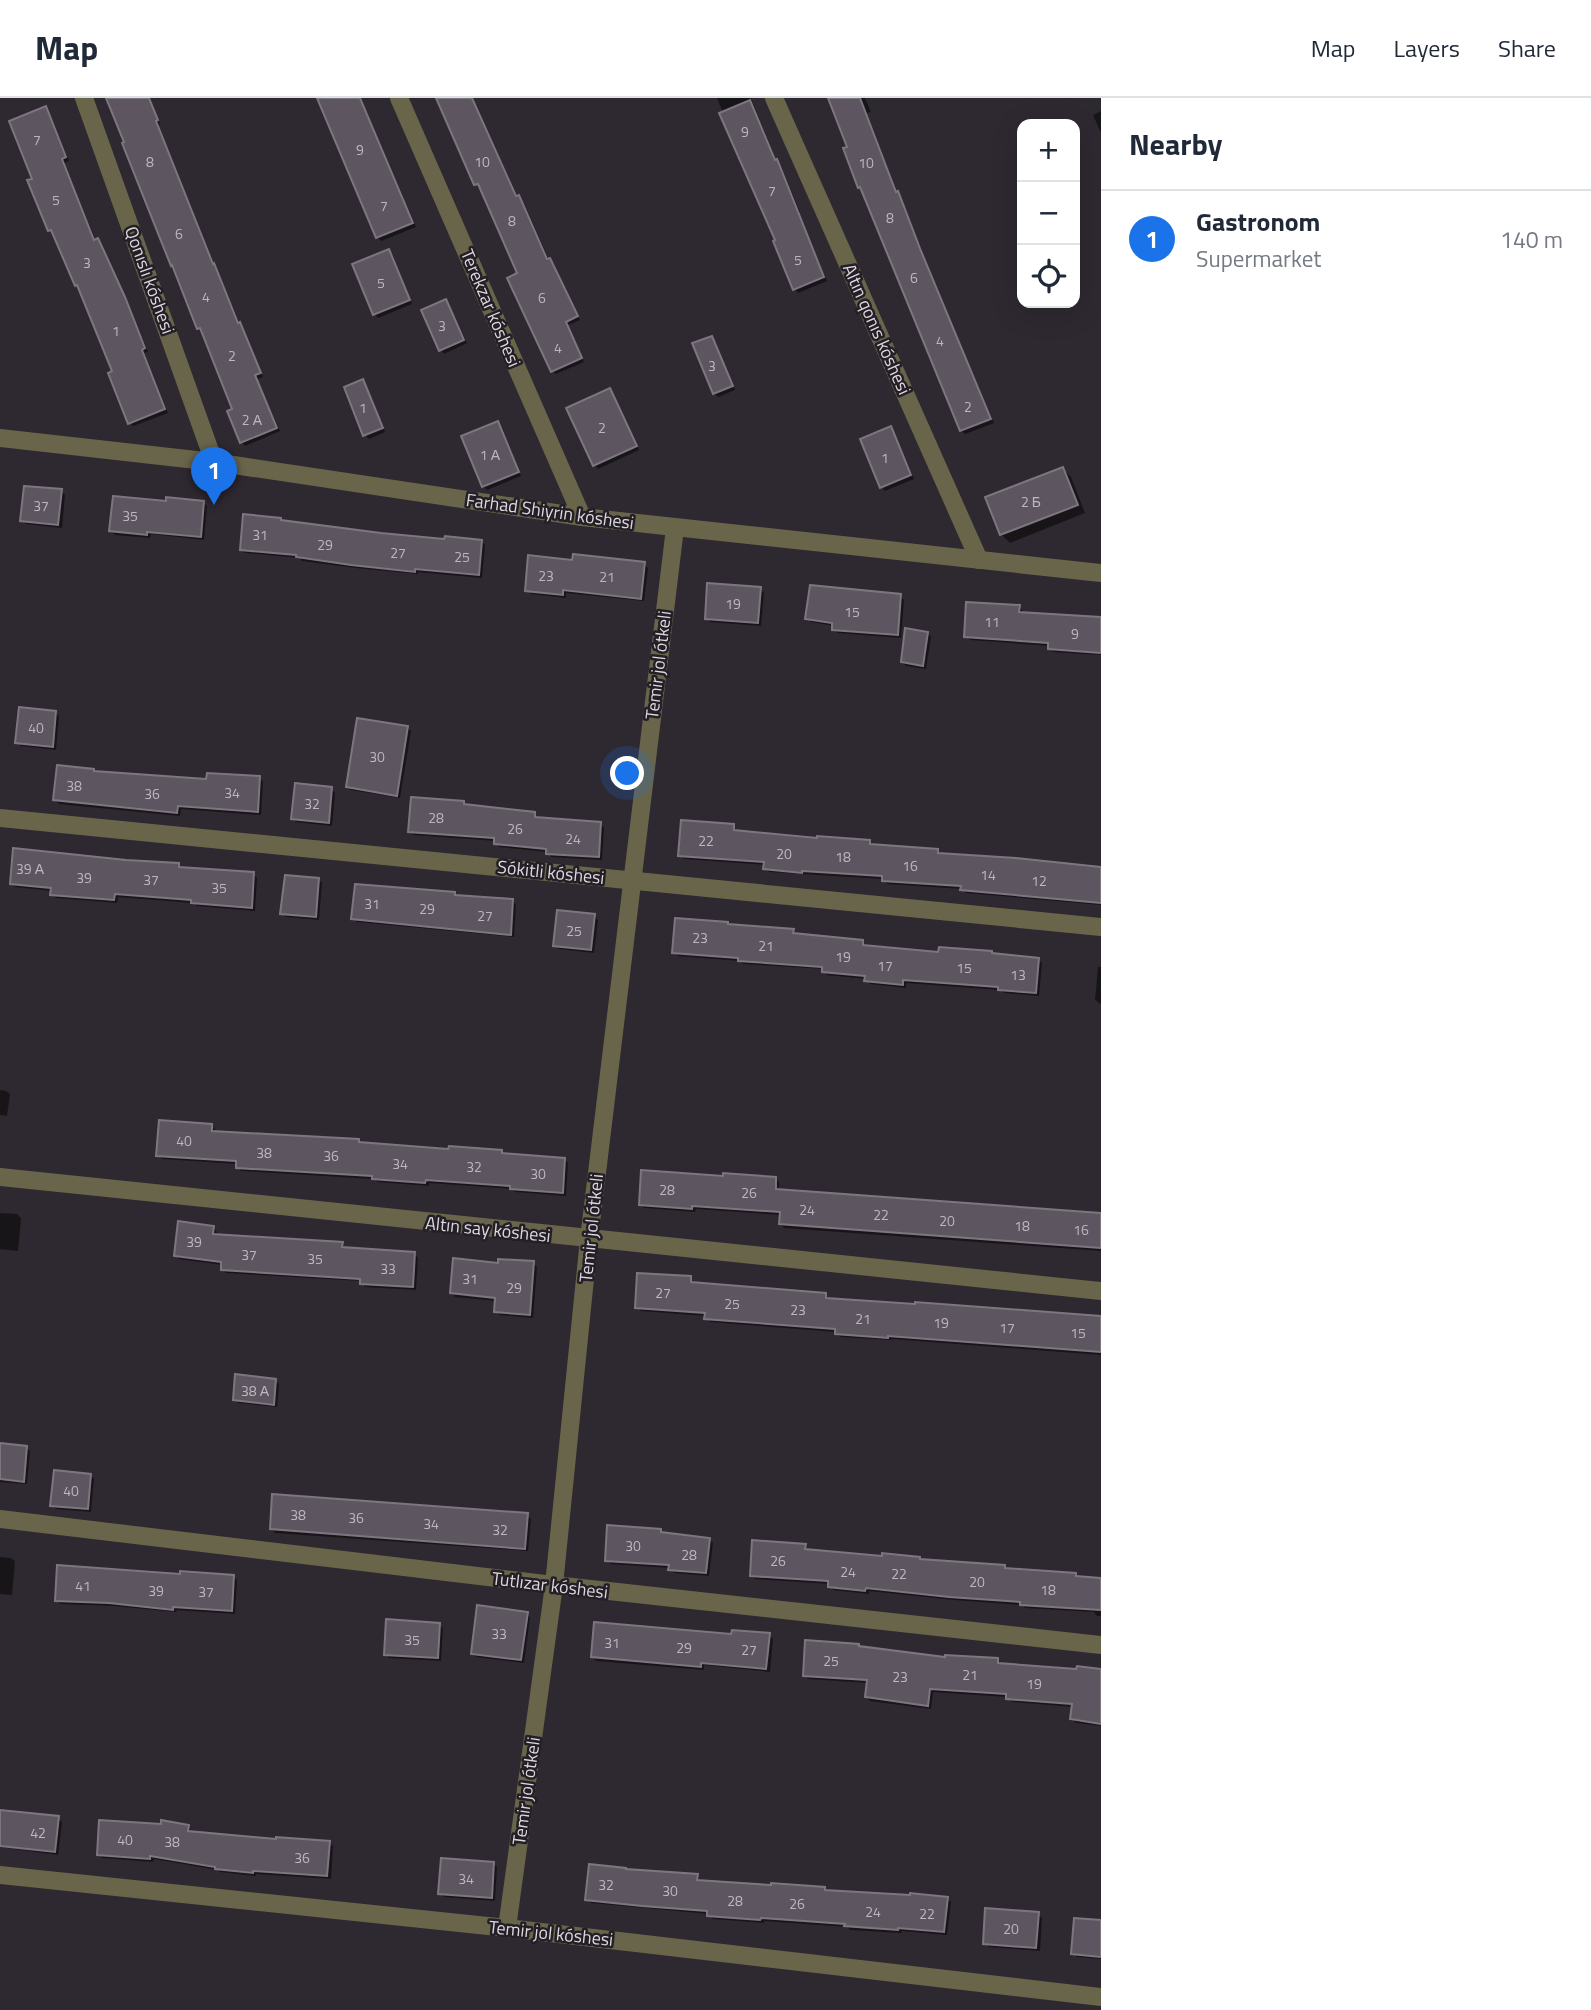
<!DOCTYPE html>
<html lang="en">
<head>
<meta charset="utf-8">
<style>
	body { margin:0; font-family:"Titillium Web",sans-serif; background:#f2f2f3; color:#1f2937 }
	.controls { position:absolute; right:21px; top:21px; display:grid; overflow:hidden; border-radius:14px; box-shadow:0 7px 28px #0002 }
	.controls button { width:63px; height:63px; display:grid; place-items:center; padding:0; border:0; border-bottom:2px solid #e0e1e3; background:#fff; color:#1f2937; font:35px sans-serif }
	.you { position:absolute; left:628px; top:676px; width:24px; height:24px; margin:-18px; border:5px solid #fff; border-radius:50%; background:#1a73e8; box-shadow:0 0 0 10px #1a73e833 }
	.badge { display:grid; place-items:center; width:46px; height:46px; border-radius:50%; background:#1a73e8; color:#fff; font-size:23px; font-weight:700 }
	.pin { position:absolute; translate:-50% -58px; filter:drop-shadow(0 2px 4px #0008) }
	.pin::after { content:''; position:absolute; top:37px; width:24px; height:21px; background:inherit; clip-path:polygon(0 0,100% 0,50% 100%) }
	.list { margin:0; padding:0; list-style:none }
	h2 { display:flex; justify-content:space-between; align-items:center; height:91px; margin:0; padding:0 28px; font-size:30px }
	h2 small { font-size:23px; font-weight:400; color:#747a83 }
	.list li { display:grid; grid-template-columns:46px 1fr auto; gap:21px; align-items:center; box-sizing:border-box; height:98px; padding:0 28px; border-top:2px solid #e0e1e3 }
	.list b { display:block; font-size:26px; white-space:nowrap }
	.list p { margin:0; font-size:23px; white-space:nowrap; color:#747a83 }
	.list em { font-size:23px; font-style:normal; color:#747a83 }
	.icon { flex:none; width:38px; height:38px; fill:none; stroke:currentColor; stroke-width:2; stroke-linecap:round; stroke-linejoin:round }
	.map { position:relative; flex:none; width:1101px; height:1912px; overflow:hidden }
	header { display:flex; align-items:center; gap:42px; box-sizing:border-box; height:98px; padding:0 35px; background:#fff; border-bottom:2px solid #e0e1e3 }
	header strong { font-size:33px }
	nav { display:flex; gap:38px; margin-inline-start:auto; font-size:24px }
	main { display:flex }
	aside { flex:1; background:#fff }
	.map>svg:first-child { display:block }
</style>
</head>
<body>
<header>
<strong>Map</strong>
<nav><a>Map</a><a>Layers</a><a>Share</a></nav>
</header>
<main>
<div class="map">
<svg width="1101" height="1912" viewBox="0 0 1101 1912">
	<rect width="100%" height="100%" fill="#2e2830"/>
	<g fill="#0007">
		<path d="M108,0H150L160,26L158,27L215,168L240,226L243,230L263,279L257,281L280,333L245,348L242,344L234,311L203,234L199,230Z"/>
		<path d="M321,0H361L416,129L381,143L377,139Z"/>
		<path d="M438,0H473L518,100L523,103L549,162L554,166L580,222L568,227L584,264L556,276L552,273L519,176L481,89L476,86Z"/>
		<path d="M717,0H751L776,62L780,66L800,114L798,115L827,183L798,195L795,191L777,143Z"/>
		<path d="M829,0H865L871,14L867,15L897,95L901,99L924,159L994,325L965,336L961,332L863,93L859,89L849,50Z"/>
		<path d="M45,10L49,14L69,63L64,65L96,143L98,142L101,146L128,205L148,254L144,255L168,315L133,328L130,325L114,274L81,191L77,187L55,135L53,136L49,132L34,82Z"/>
		<path d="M1101,13V35L1093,17Z"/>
		<path d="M389,153L393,157L412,206L378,220L374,216Z"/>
		<path d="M445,203L449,207L467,245L444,256L441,252Z"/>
		<path d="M712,240L715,243L735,292L718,299L714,295Z"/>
		<path d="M363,283L366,287L385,334L369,341L365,337Z"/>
		<path d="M610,292L613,295L639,352L598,371L595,367L569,311Z"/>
		<path d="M498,325L502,329L521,378L487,392L483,388Z"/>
		<path d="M890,330L894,334L914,381L885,393L882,389Z"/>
		<path d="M1063,371L1071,379L1085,415L1010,445L1001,436Z"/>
		<path d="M61,393L65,397L62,430L26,426L22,423Z"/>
		<path d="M167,405H203L207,408L204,442L151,436L150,440L115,437L111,433Z"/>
		<path d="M282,424L446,443H482L485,447L482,480L418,474V476L356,470L302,463L300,460L245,455L241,452Z"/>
		<path d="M574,464L644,466L648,470L644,503L566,495V500L531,496L527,492Z"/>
		<path d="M760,491L764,495L761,528L710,524L707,520Z"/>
		<path d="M900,498L904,502L901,540L837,535L834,531V528L811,524L807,520Z"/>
		<path d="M1019,509L1023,513V516L1101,521V557L1053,554L1049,551L1050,548L970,542L966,538Z"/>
		<path d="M927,535L931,539L926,571L906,568L902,564Z"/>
		<path d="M56,615L59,618L56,652L21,648L17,644Z"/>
		<path d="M407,629L411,633L400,700L351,692L347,689Z"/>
		<path d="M94,672L97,675L208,683L260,680L263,684L261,717L181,711L180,718L59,706L55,702Z"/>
		<path d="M331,691L335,695L332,728L296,724L292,720Z"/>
		<path d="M463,704L467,708L534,715L538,721L601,726L604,730L602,762L551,759L548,754L499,749L496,743L414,737L410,734Z"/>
		<path d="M733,728L737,732V735L870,744L874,748L937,753L941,757L1101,770V807L966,795L962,791L887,786L883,781L769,774L765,771L766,767L684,761L680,757Z"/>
		<path d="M178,767L182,771L253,776L257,780L255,813L197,808L193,805L118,799L117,805L56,800L52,796L53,793L15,789L11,786Z"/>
		<path d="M319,782L322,785L319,822L286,819L282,816Z"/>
		<path d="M454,796L457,799L513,803L516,807L514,839L357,824L353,821Z"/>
		<path d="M594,818L598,822L594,855L559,851L555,848Z"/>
		<path d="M728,825L730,828L793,833L797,837L863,844L866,849L940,856L994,857L1038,861L1042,865L1039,898L1004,895L1001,892L906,885V890L870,886L866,881L827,877L824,871L743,866L740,863L678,858L674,855Z"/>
		<path d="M1098,869H1101V906L1095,902Z"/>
		<path d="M0,992L6,993L10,996L7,1018L0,1017Z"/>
		<path d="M211,1028L215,1031V1035L358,1043L362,1046L450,1053L501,1054L505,1057L565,1061L568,1065L566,1098L515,1094L512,1091L429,1085V1088L378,1084L374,1081L241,1073L238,1069V1066L162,1061L158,1057Z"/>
		<path d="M724,1079L776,1080L779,1084V1093L1101,1116V1153L784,1130L781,1126V1117L696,1111L695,1114L644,1110L641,1107Z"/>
		<path d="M0,1115L17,1116L21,1120L18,1153L0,1151Z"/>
		<path d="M214,1130L217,1134V1138L342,1145L346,1151L415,1156L418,1160L416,1192L365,1189L362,1183L226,1175L222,1172L223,1167L179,1161L176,1158Z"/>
		<path d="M533,1165L537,1169L533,1220L500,1217L496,1214L497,1203L455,1199L452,1195L500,1166Z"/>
		<path d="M690,1180L694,1186L825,1196L829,1202L1101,1220V1257L892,1241L891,1242L840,1239L836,1234L710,1224L706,1218L641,1213L637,1209Z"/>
		<path d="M276,1283L279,1286L277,1309L238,1305L234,1301Z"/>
		<path d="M0,1347L26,1350L30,1353L27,1386L0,1384Z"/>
		<path d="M91,1378L94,1381L91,1414L56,1411L52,1407Z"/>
		<path d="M527,1417L531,1421L528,1453L275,1435L272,1431Z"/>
		<path d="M660,1433L664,1437L709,1441L713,1445L709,1478L674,1475L670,1470L611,1466L607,1462Z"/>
		<path d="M805,1448L809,1453L1005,1469L1007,1472L1075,1477L1078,1480L1101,1481V1518H1097L1094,1514L1025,1510L1023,1507L954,1502L869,1493V1496L833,1492L830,1486L755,1481L751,1477Z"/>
		<path d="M0,1459L11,1460L15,1463L12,1497L0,1496Z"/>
		<path d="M182,1478L234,1479L237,1482L235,1516L177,1512L176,1514L114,1508L60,1506L57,1502Z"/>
		<path d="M527,1515L530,1519L524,1565L476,1559L472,1555Z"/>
		<path d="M439,1527L443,1530L441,1563L389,1560L386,1556Z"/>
		<path d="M769,1537L773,1541L770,1574L704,1567V1572L596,1563L593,1559L733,1538Z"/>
		<path d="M860,1550L946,1561L998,1562L1001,1566L1101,1573V1628L1076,1625L1072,1621L1073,1609L1012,1604L1008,1599L933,1594L931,1611L870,1603L867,1599L868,1585L808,1581L805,1577Z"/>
		<path d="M0,1715L58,1720L62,1724L58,1757L0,1749Z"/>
		<path d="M188,1729L191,1732V1735L277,1743L329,1745L333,1748L331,1781L256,1776V1778L220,1774L218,1772L154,1761L153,1764L102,1760L99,1757Z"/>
		<path d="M494,1766L497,1769L495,1803L444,1799L440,1795Z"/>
		<path d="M697,1778L700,1784L824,1791L827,1793L947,1800L951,1804L947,1837L902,1833L901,1835L850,1832L847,1829L764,1823V1825L713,1821L709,1816L591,1805L587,1801Z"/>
		<path d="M1038,1816L1042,1820L1040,1853L989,1849L985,1845Z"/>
		<path d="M1101,1824V1861L1077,1859L1073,1855Z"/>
	</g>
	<g fill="#5d5660" stroke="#7d7680" stroke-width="2">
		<path d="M106,0H149L158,22L156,23L213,166L214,165L238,225L240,224L261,275L255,277L277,330L240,345L227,313L232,311L200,230L197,231L172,167L171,168L122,45L124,44Z"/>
		<path d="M317,0H360L413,125L376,140Z"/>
		<path d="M436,0H472L516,98L519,97L547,161L550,160L578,218L566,224L582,260L551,274L507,180L517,175L478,86L474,87Z"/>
		<path d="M828,0H860L896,94L898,93L921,153L991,321L960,333L860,89L858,90L843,50L847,49Z"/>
		<path d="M750,2L775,62L777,61L824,179L793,192L773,143L775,142L719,15Z"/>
		<path d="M46,8L66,59L62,61L94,142L98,140L125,199L145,250L142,252L165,311L128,326L108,275L112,273L77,187L75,188L51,132L48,133L27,82L32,81L9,23Z"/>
		<path d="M389,151L410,202L373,217L352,166Z"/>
		<path d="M446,201L464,242L439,253L421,212Z"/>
		<path d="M712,238L733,288L713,296L692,245Z"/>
		<path d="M363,281L383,330L363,338L344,289Z"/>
		<path d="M610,290L637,348L593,368L566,310Z"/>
		<path d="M498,323L519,374L482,389L461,338Z"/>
		<path d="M891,328L911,377L880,390L860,341Z"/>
		<path d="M1063,369L1078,407L1000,437L985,399Z"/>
		<path d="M24,388L62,391L58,427L20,423Z"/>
		<path d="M113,398L166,403V399L204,403L201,439L147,434V437L109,433Z"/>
		<path d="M243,416L281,420V422L381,435L444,441L445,438L482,442L479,477L415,471V474L351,467L296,459V457L240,452Z"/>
		<path d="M573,456L645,464L641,501L563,492V497L525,493L528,457L572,462Z"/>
		<path d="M707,485L761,489L758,525L705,521Z"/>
		<path d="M810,487L901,496L898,537L832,532V525L805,521Z"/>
		<path d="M966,504L1020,507L1019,514L1101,519V555L1048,551V545L964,539Z"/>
		<path d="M905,530L928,534L923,568L901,564Z"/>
		<path d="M19,609L56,613L53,649L15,645Z"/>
		<path d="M357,620L408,628L397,698L346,689Z"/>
		<path d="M57,667L94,671V673L206,681L207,675L260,678L258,714L178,708L177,715L53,702Z"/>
		<path d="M295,685L332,689L329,725L291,721Z"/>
		<path d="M411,699L464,703V706L535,714V719L601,724L599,759L546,756V751L494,746V740L408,734Z"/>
		<path d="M681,722L734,726V732L817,740V738L870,742V746L938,751V755L1016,760L1101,769V805L960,792L961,788L882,783V778L802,773V775L763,771L764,764L678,758Z"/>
		<path d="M13,750L126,762L179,765V769L254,774L252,810L191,805V802L115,796L114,802L50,797L51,790L10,786Z"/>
		<path d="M285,777L319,780L316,819L280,816Z"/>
		<path d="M355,786L455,794V797L513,801L511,837L351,821Z"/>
		<path d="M557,812L595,816L591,852L553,848Z"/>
		<path d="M675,820L728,824V826L794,831L793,835L863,842V847L938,854L939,849L992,853V855L1039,860L1036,895L998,892V889L903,882V887L864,883L865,878L822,874V869L738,863V860L672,855Z"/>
		<path d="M159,1022L212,1026V1033L359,1041V1044L448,1051L449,1048L502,1052V1055L565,1060L563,1095L510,1091V1088L426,1082L425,1085L372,1081V1078L236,1070V1063L156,1058Z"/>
		<path d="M641,1072L723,1078V1075L776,1079V1091L1101,1115V1150L779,1126L780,1114L692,1108V1111L639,1107Z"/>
		<path d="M178,1123L214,1128L213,1136L343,1144L342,1149L415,1154L413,1189L360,1186V1181L221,1172V1164L174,1158Z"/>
		<path d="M453,1160L498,1165V1161L534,1163L530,1217L494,1214L495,1200L450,1195Z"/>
		<path d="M637,1175L691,1178V1184L826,1195V1200L915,1206V1204L1101,1218V1254L888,1238V1240L835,1236V1231L704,1221L705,1215L635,1210Z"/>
		<path d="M235,1276L276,1281L274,1307L233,1302Z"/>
		<path d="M0,1345L27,1348L24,1384L0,1381Z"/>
		<path d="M54,1372L91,1376L88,1411L50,1408Z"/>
		<path d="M272,1396L528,1415L525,1451L270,1431Z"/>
		<path d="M607,1427L661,1431V1434L710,1440L706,1475L668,1472L669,1467L605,1463Z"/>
		<path d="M752,1442L806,1446L805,1451L882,1458V1455L920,1459V1461L1005,1467V1470L1076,1475V1478L1101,1480V1512L1020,1507V1504L949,1499L866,1490L865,1493L828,1489V1483L750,1478Z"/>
		<path d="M57,1467L180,1476V1473L234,1477L232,1513L173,1509V1512L109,1505L55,1503Z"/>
		<path d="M477,1507L528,1514L521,1562L471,1556Z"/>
		<path d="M386,1521L440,1525L438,1560L384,1557Z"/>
		<path d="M594,1524L731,1536L732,1532L770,1535L766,1571L701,1565V1569L591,1559Z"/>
		<path d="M805,1542L859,1546V1548L945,1559V1557L998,1560V1565L1076,1571L1077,1568L1101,1571V1626L1070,1621L1072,1606L1006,1601V1596L930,1591L928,1608L865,1599L867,1582L803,1578Z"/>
		<path d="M0,1712L59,1718L55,1754L0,1748Z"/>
		<path d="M99,1722L161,1726V1722L189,1727L188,1733L276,1741V1739L330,1743L327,1778L253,1773V1775L215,1771V1769L150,1758V1761L97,1757Z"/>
		<path d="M441,1760L494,1764L492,1800L438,1796Z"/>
		<path d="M589,1766L626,1770V1771L698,1776L697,1782L771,1787V1785L825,1789V1792L910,1797V1795L948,1799L944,1834L898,1830V1832L844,1828L845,1826L761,1820L760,1822L707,1818V1813L642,1808L585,1802Z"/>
		<path d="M985,1810L1039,1814L1036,1850L983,1846Z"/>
		<path d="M1074,1820L1101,1822V1859L1071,1856Z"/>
	</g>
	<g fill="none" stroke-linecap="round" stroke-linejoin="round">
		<g stroke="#69654a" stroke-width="18">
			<path d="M84,0L214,364"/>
			<path d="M399,0L582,419"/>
			<path d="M774,0L979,462"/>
			<path d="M0,340L214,364L582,419L1101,475"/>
			<path d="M0,720L1101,829"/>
			<path d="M0,1079L1101,1193"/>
			<path d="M0,1421L554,1487L1101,1547"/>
			<path d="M0,1777L507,1830L1101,1899"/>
			<path d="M507,1830L554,1487L589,1141L675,430"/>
		</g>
	</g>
	<g text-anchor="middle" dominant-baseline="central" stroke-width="5" stroke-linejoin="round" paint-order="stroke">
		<g font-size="14" fill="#bcb8be">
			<text x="745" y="33">9</text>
			<text x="37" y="41">7</text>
			<text x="360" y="51">9</text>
			<text x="150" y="63">8</text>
			<text x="482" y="63">10</text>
			<text x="866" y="64">10</text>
			<text x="772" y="92">7</text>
			<text x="56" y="101">5</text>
			<text x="384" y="107">7</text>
			<text x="890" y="119">8</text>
			<text x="512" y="122">8</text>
			<text x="179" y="135">6</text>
			<text x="798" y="161">5</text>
			<text x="87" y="164">3</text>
			<text x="914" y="179">6</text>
			<text x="381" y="184">5</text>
			<text x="206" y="198">4</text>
			<text x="542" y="199">6</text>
			<text x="442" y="227">3</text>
			<text x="116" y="232">1</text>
			<text x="940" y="242">4</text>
			<text x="558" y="249">4</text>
			<text x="232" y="257">2</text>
			<text x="712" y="267">3</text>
			<text x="968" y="308">2</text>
			<text x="363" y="309">1</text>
			<text x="252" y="321">2 А</text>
			<text x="602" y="329">2</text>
			<text x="490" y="356">1 А</text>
			<text x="885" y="359">1</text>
			<text x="1031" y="403">2 Б</text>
			<text x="41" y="407">37</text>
			<text x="130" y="417">35</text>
			<text x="260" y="436">31</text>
			<text x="325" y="446">29</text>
			<text x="398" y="454">27</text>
			<text x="462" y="458">25</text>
			<text x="546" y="477">23</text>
			<text x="607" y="478">21</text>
			<text x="733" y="505">19</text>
			<text x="852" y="513">15</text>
			<text x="992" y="523">11</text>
			<text x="1075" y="535">9</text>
			<text x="36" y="629">40</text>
			<text x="377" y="658">30</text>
			<text x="74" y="687">38</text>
			<text x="232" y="694">34</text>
			<text x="152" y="695">36</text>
			<text x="312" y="705">32</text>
			<text x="436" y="719">28</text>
			<text x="515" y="730">26</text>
			<text x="573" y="740">24</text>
			<text x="706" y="742">22</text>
			<text x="784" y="755">20</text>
			<text x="843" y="758">18</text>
			<text x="910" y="767">16</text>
			<text x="30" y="770">39 А</text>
			<text x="988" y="776">14</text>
			<text x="84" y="779">39</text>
			<text x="151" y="781">37</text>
			<text x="1039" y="782">12</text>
			<text x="219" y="789">35</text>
			<text x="372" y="805">31</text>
			<text x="427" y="810">29</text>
			<text x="485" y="817">27</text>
			<text x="574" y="832">25</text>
			<text x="700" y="839">23</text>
			<text x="766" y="847">21</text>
			<text x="843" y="858">19</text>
			<text x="885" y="867">17</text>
			<text x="964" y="869">15</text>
			<text x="1018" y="876">13</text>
			<text x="184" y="1042">40</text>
			<text x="264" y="1054">38</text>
			<text x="331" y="1057">36</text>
			<text x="400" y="1065">34</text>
			<text x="474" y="1068">32</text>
			<text x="538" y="1075">30</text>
			<text x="667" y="1091">28</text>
			<text x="749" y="1094">26</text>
			<text x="807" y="1111">24</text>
			<text x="881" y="1116">22</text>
			<text x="947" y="1122">20</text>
			<text x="1022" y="1127">18</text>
			<text x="1081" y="1131">16</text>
			<text x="194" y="1143">39</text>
			<text x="249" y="1156">37</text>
			<text x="315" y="1160">35</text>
			<text x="388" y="1170">33</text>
			<text x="470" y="1180">31</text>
			<text x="514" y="1189">29</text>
			<text x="663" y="1194">27</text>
			<text x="732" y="1205">25</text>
			<text x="798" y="1211">23</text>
			<text x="863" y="1220">21</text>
			<text x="941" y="1224">19</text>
			<text x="1007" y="1229">17</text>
			<text x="1078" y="1234">15</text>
			<text x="255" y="1292">38 А</text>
			<text x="71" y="1392">40</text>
			<text x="298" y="1416">38</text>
			<text x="356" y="1419">36</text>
			<text x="431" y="1425">34</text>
			<text x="500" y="1431">32</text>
			<text x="633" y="1447">30</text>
			<text x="689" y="1456">28</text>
			<text x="778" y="1462">26</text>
			<text x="848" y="1473">24</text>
			<text x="899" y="1475">22</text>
			<text x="977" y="1483">20</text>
			<text x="83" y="1487">41</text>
			<text x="1048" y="1491">18</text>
			<text x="156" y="1492">39</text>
			<text x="206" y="1493">37</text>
			<text x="499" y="1535">33</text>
			<text x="412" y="1541">35</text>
			<text x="612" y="1544">31</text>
			<text x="684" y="1549">29</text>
			<text x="749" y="1551">27</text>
			<text x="831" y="1562">25</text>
			<text x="970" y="1576">21</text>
			<text x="900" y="1578">23</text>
			<text x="1034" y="1585">19</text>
			<text x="38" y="1734">42</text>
			<text x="125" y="1741">40</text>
			<text x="172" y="1743">38</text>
			<text x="302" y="1759">36</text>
			<text x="466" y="1780">34</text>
			<text x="606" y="1786">32</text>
			<text x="670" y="1792">30</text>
			<text x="735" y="1802">28</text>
			<text x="797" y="1805">26</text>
			<text x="873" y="1813">24</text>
			<text x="927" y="1815">22</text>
			<text x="1011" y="1830">20</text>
		</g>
		<g font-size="18" fill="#dcd8dd" stroke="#241e26">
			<text transform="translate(150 182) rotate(70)">Qonıslı kóshesi</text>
			<text transform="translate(491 210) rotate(67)">Terekzar kóshesi</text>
			<text transform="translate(877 231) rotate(66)">Altın qonıs kóshesi</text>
			<text transform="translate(550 413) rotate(8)">Farhad Shiyrin kóshesi</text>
			<text transform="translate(658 567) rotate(-83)">Temir jol ótkeli</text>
			<text transform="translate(551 774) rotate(6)">Sókitli kóshesi</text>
			<text transform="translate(591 1130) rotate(-84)">Temir jol ótkeli</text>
			<text transform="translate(488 1131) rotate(6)">Altın say kóshesi</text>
			<text transform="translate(550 1487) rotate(7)">Tutlızar kóshesi</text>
			<text transform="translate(526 1693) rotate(-82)">Temir jol ótkeli</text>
			<text transform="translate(551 1835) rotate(6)">Temir jol kóshesi</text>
		</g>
	</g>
</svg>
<div class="controls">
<button>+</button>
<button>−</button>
<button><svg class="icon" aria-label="locate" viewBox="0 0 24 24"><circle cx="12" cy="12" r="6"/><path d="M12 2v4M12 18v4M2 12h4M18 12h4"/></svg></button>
</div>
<div class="you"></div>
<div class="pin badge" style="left:214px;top:407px">1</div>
</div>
<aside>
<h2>Nearby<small></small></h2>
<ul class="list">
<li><span class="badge">1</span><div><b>Gastronom</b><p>Supermarket</p></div><em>140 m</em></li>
</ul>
</aside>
</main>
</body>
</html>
